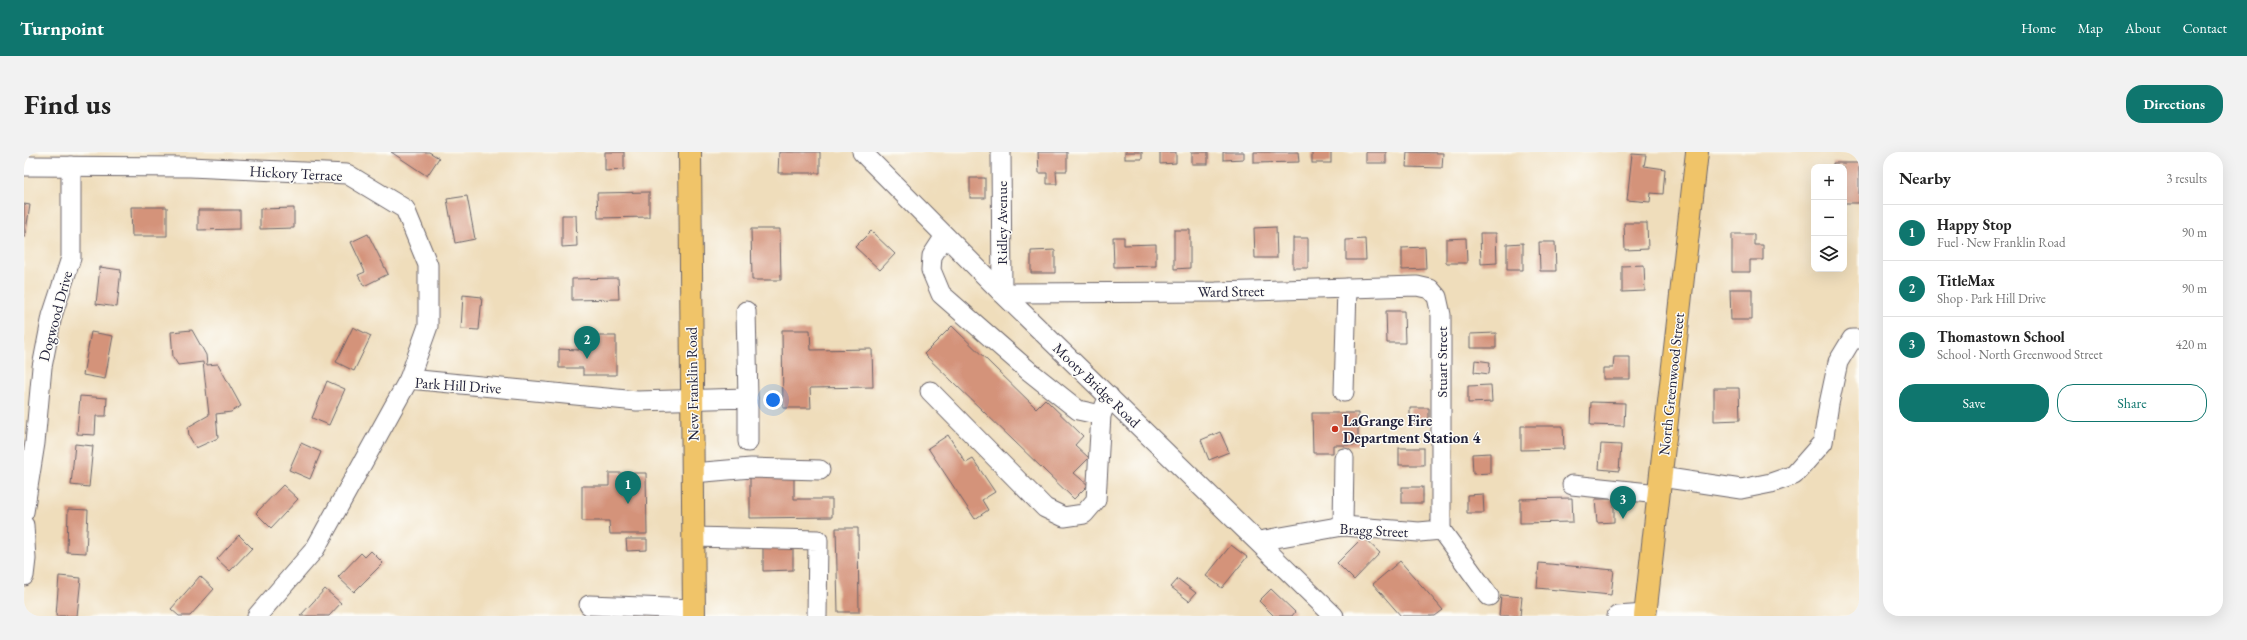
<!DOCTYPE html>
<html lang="en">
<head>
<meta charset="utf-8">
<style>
	body { margin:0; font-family:"EB Garamond",serif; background:#f2f2f2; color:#222 }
	.controls { position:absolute; right:12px; top:12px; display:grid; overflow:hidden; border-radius:8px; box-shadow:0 4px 16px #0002 }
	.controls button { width:36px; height:36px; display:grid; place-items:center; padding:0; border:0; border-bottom:1px solid #e0e0e0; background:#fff; color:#222; font:20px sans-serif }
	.you { position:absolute; left:749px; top:248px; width:14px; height:14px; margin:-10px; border:3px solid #fff; border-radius:50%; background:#1a73e8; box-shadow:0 0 0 6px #1a73e833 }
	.badge { display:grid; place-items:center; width:26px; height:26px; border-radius:50%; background:#0f766e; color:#fff; font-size:13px; font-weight:700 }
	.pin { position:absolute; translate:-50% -33px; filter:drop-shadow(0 1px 2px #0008) }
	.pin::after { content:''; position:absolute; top:21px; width:14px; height:12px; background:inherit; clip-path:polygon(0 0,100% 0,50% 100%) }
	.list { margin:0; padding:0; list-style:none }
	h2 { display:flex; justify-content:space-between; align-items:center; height:52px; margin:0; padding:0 16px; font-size:17px }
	h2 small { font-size:13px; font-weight:400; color:#767676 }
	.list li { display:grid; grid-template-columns:26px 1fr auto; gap:12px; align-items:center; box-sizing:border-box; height:56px; padding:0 16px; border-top:1px solid #e0e0e0 }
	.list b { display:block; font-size:15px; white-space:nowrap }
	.list p { margin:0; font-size:13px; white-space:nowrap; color:#767676 }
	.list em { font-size:13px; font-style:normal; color:#767676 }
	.actions { display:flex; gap:8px; padding:12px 16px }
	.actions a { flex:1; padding:9px 0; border:1px solid #0f766e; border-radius:16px; text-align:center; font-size:14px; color:#0f766e }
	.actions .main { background:#0f766e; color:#fff }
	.icon { flex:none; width:22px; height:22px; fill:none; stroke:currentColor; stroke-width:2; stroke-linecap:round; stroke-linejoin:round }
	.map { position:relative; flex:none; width:1835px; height:464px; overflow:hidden; border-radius:16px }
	header { display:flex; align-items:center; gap:24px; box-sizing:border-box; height:56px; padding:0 20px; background:#0f766e; color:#fff }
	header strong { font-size:19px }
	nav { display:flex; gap:22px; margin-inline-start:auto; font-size:14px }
	.intro { display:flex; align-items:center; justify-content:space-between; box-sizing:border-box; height:96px; padding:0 24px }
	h1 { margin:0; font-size:28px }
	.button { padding:10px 18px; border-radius:16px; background:#0f766e; color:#fff; font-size:14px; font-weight:700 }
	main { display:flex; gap:24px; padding:0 24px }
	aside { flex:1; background:#fff; border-radius:16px; box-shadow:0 4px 16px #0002 }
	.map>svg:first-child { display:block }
</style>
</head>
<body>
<header>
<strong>Turnpoint</strong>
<nav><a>Home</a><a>Map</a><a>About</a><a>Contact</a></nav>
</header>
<div class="intro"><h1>Find us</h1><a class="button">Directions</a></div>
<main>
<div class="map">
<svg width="1835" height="464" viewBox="0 0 1835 464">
	<rect width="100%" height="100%" fill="#fdfcf7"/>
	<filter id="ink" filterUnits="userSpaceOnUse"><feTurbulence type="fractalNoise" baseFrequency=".025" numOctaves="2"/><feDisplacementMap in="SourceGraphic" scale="8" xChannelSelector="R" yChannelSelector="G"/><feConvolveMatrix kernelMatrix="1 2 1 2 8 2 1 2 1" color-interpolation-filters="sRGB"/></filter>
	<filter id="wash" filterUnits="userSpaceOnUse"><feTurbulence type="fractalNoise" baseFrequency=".012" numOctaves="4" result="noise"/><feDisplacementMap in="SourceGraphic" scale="16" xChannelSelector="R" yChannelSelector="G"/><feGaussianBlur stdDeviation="0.9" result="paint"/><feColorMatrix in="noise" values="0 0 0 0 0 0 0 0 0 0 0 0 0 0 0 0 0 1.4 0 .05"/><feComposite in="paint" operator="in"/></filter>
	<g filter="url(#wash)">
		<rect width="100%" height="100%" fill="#efddbb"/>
		<g id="blocks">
			<g fill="#d4937a">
				<path d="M367,0H405L415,6L403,24Z"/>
				<path d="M581,0H600V18L581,19Z"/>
				<path d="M755,0H796V21H754Z"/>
				<path d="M1014,0H1043V19H1032L1033,32H1023V21H1015Z"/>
				<rect x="1101" y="0" width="17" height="7"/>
				<path d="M1136,0H1152V11L1136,12Z"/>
				<rect x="1168" y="0" width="16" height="12"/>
				<path d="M1199,0H1220V7L1199,8Z"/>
				<path d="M1230,0H1274L1275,10L1230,11Z"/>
				<rect x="1288" y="0" width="19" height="11"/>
				<rect x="1342" y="0" width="20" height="11"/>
				<path d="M1383,0L1419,1L1418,16L1382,15Z"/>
				<path d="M1608,2L1622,3L1620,14L1641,17L1639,42L1627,41L1626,50L1603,48Z"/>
				<path d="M1809,11H1835V51H1820V15H1809Z"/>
				<rect x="946" y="26" width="15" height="20"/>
				<path d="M625,40V65L574,66L573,41Z"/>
				<path d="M443,44L451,87L431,91L423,47Z"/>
				<path d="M0,52L6,53L1,85H0Z"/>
				<path d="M107,55H143V84H108Z"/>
				<path d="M270,56V76L236,77V57Z"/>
				<path d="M174,58H216V77L174,78Z"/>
				<path d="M538,63H552L553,94L538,95Z"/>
				<path d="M1600,71H1623L1624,97L1601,98Z"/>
				<path d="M1252,75L1253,106H1231L1230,76Z"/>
				<path d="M727,77H756L757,128H728Z"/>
				<path d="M1150,78H1166V116L1150,117Z"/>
				<path d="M847,79L871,102L856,118L831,95Z"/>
				<path d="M1456,81H1472L1473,111L1457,112Z"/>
				<path d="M344,82L364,122L340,134L334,123L341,120L327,90Z"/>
				<path d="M1708,82H1730V93H1739V108H1726V120H1708Z"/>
				<path d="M1089,85H1100V93L1132,92V114L1090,115Z"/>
				<rect x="1269" y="86" width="15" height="30"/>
				<path d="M1442,86L1443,111H1422V87Z"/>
				<path d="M1341,87L1342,108H1322V88Z"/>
				<path d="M1515,90H1531L1532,119H1516Z"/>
				<path d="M1499,91V118H1483V92Z"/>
				<path d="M1401,95L1402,117L1378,118V96Z"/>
				<path d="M1031,98V121H1007V99Z"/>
				<path d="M1620,113L1621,139L1598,140V114Z"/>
				<path d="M76,115L97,118L93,155L72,152Z"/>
				<path d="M594,126L595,147L548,148V127Z"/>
				<path d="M1706,137H1728V168H1707Z"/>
				<path d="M439,143L458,145L455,178L437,177Z"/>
				<path d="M1362,159H1380L1381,191H1363Z"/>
				<path d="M928,174L1012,256L1021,247L1059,284L1051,293L1065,306L1050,321L1064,333L1050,347L900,202Z"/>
				<path d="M329,175L347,184L330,219L312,210Z"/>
				<path d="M168,178L182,203L183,213L194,212L217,254L207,260L192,262L194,286L172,296L165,284L164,275L185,263L179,210L154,213L149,205L147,180Z"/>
				<path d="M758,178H786L787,198L848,197L849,235L786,236L787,256H759Z"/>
				<path d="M67,180L89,184L81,227L59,223Z"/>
				<path d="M1472,181V196H1446V182Z"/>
				<path d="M555,184H592V223H559V216H535V197L555,198Z"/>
				<path d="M1590,205H1606V227H1579V216H1589Z"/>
				<path d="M1451,208L1466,210L1465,222L1450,220Z"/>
				<path d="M303,229L321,237L305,273L288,266Z"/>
				<path d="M1467,233L1468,250L1444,251V234Z"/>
				<path d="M1690,236H1715L1716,268L1690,269Z"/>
				<path d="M56,244L83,246L82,264H72L71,283L53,282Z"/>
				<path d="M1567,250L1601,251L1600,274L1566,273Z"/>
				<path d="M1386,256H1405V272L1386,273Z"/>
				<path d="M1288,261H1334V293H1309V301H1289Z"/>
				<path d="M1497,274H1539L1540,297L1497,298Z"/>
				<path d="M1196,280L1205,300L1185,308L1177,288Z"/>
				<path d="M924,283L942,311L949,307L971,340L958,348L964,358L951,367L904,296Z"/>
				<path d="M277,291L297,300L286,327L265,318Z"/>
				<path d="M51,292L69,294L65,335L47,333Z"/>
				<path d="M1577,292L1597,293L1595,319L1575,317Z"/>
				<rect x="1375" y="296" width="25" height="17"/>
				<path d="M1466,301V321L1449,322L1448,302Z"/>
				<path d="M585,321H622L623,382H586L585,369H558V334H585Z"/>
				<path d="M726,321H770V347H808V365L726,366Z"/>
				<path d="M259,333L274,347L247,376L232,361Z"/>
				<rect x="1378" y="335" width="21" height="16"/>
				<path d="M1459,342L1460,361H1443V343Z"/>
				<path d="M1548,346L1549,370L1496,371V347Z"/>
				<path d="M1571,347H1590V370L1573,371Z"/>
				<path d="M44,357L64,358L62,401L43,400Z"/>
				<path d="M812,376H834L835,460H814Z"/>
				<path d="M215,383L228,396L206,419L193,407Z"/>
				<path d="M1339,385L1356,401L1330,428L1313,411Z"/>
				<path d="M602,387H623V398L603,399Z"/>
				<path d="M1207,393L1223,405L1198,436L1182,424Z"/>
				<path d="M739,394H769V418L739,419Z"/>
				<path d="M347,399L359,411L330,440L314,425L337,401L341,405Z"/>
				<path d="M1376,409L1419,458L1411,464H1377L1349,432Z"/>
				<path d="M1515,411L1590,418L1587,443L1513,436Z"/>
				<path d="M35,424L57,426L53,464H32Z"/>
				<path d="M176,424L190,437L166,464H155L147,457Z"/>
				<path d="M1154,427L1172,441L1165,449L1147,435Z"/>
				<path d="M301,437L317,451L305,464H276Z"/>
				<path d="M1247,437L1271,460L1268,464H1250L1235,449Z"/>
				<path d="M1477,443L1498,445L1496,464H1475Z"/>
			</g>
		</g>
	</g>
	<g filter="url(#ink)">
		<use href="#blocks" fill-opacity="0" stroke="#6a6368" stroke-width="1"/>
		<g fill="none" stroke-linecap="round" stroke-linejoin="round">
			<defs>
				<g id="minor">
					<path d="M838,0L978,141L1310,464"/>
					<path d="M977,0L978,141L1192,140L1393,134L1406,137L1413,145L1417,163V378"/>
					<path d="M0,14L166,15L323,22L381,57L404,113V174L385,227L291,397L233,464"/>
					<path d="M921,84L908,104L907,118L917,142L1005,219L1054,258L1077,263"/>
					<path d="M722,159L724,246"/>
					<path d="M385,227L613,249L724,246V290"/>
					<path d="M906,239L1021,356L1040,365L1060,362L1072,348L1077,263L1085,244"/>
					<path d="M1320,240L1323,136"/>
					<path d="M669,321L727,316L796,318"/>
					<path d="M1637,325L1717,337L1747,331L1770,323L1799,290L1805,252L1814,210L1828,187H1835"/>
					<path d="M1548,333L1635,342"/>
					<path d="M0,360L11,291L18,215L28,164L47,106V14"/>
					<path d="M0,373L2,407L0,424"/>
					<path d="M1319,374L1320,306"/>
					<path d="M1417,378L1465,444"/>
					<path d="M669,385L794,388L793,464"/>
					<path d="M1235,389L1319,374L1395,380L1417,378"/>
					<path d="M565,453L670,457"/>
					<path d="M1593,464L1622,462"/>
				</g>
				<path id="major" d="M1621,464L1673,0"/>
				<path id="highway" d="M666,0L670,464"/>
			</defs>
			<use href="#minor" stroke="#6a6368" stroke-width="21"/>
			<use href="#major" stroke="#6a6368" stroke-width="24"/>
			<use href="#highway" stroke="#6a6368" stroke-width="24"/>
			<use href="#minor" stroke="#fff" stroke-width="19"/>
			<use href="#major" stroke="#f0c469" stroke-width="22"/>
			<use href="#highway" stroke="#f0c469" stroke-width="22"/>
		</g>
	</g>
	<circle fill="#c8321e" stroke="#fdfcf7" stroke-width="1.5" cx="1311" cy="277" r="4"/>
	<g text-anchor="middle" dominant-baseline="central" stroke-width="3" stroke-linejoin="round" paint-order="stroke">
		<g font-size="15" fill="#22223b" stroke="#fdfcf7">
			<text transform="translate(272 21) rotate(3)">Hickory Terrace</text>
			<text transform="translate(977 71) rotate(-90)">Ridley Avenue</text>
			<text transform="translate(1207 139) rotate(-1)">Ward Street</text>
			<text transform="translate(31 164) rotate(-75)">Dogwood Drive</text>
			<text transform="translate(1417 210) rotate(-90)">Stuart Street</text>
			<text transform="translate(668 232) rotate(-91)">New Franklin Road</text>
			<text transform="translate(1647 232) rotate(-84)">North Greenwood Street</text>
			<text transform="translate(434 233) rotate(4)">Park Hill Drive</text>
			<text transform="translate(1073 233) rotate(44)">Mooty Bridge Road</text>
			<text transform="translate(1350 378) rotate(3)">Bragg Street</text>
		</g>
		<g font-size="15" font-weight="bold" fill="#22223b" stroke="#fdfcf7" text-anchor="start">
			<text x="1319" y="268">LaGrange Fire<tspan x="1319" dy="17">Department Station 4</tspan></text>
		</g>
	</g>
</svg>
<div class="controls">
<button>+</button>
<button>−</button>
<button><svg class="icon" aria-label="layers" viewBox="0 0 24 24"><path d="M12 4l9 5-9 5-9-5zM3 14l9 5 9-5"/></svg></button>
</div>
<div class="you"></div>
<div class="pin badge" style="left:604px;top:352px">1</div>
<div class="pin badge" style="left:563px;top:207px">2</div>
<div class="pin badge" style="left:1599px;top:367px">3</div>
</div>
<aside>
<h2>Nearby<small>3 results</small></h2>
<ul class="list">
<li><span class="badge">1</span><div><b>Happy Stop</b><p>Fuel · New Franklin Road</p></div><em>90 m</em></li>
<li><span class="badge">2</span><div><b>TitleMax</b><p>Shop · Park Hill Drive</p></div><em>90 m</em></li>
<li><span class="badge">3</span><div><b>Thomastown School</b><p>School · North Greenwood Street</p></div><em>420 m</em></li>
</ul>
<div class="actions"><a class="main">Save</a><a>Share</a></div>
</aside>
</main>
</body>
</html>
